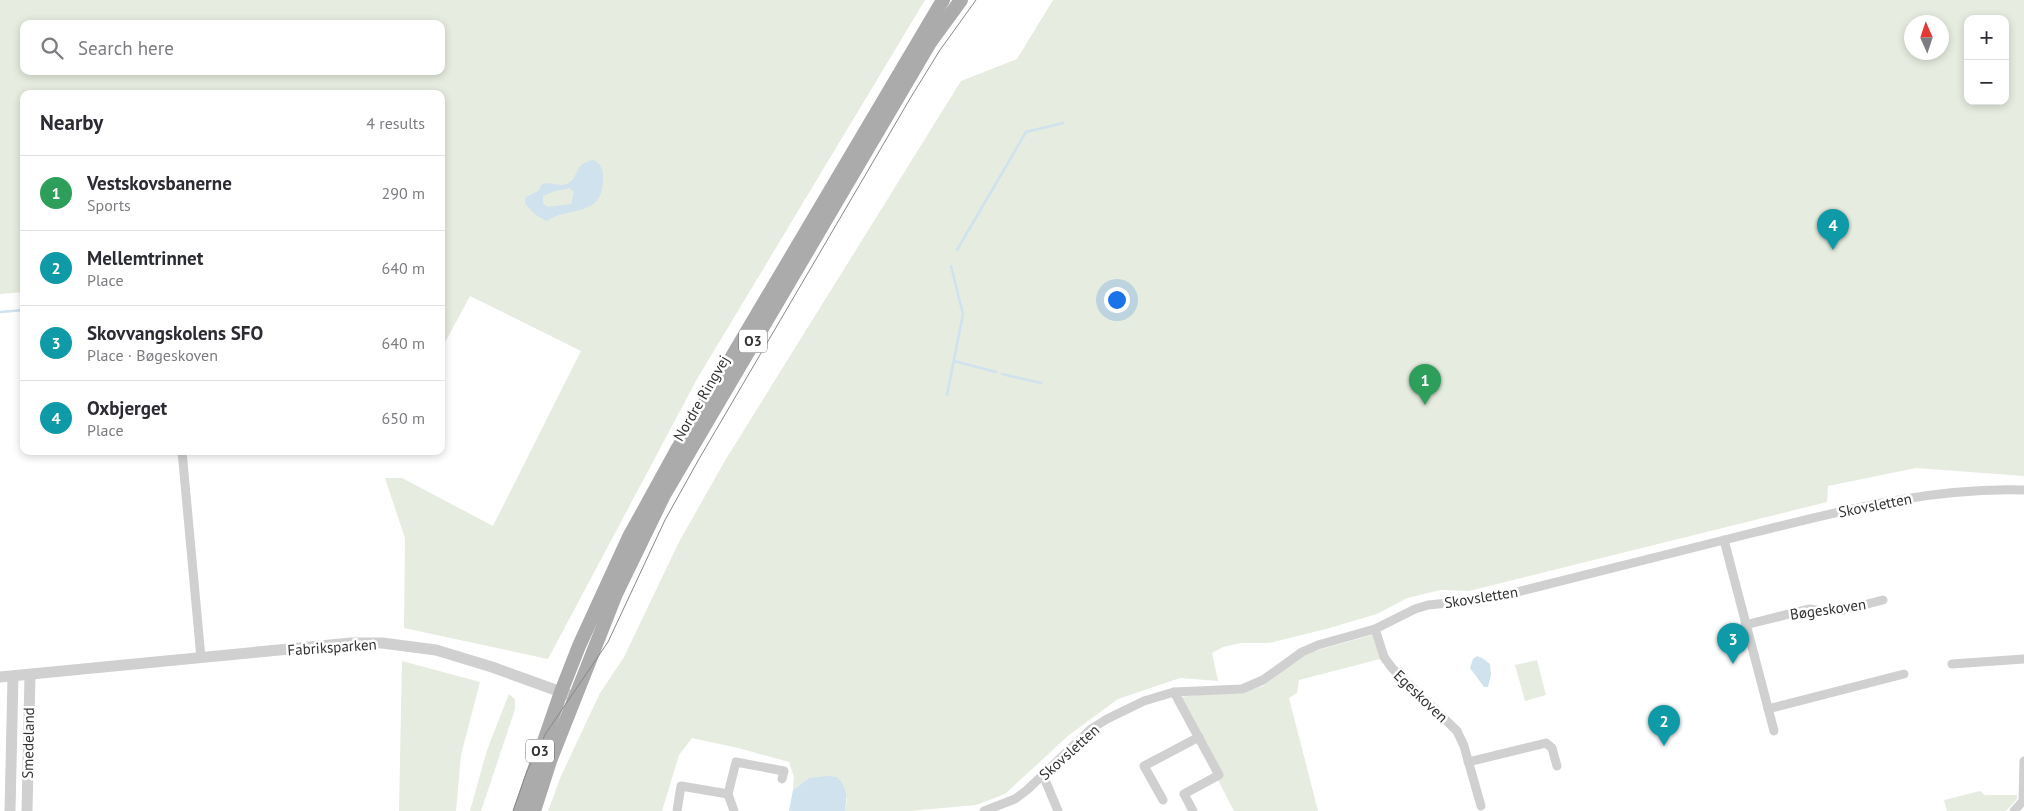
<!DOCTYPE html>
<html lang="en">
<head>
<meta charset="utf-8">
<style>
	body { margin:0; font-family:"PT Sans",sans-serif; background:#f7f7f7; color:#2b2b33 }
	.controls { position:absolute; right:15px; top:15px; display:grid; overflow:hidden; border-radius:10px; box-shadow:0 2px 8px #0003 }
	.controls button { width:45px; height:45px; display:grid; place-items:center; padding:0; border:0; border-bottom:1px solid #e1e1e2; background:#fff; color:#2b2b33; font:25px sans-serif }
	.compass { position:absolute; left:1904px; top:15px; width:45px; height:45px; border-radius:50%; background:#fff; box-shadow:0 2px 8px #0003; rotate:357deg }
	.you { position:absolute; left:1116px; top:299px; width:18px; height:18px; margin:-12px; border:4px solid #fff; border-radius:50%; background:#1a73e8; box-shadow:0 0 0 8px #1a73e833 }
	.badge { display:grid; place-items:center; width:32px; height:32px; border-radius:50%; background:#2563eb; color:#fff; font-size:16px; font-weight:700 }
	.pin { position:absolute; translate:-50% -41px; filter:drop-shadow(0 1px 2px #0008) }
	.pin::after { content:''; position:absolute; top:26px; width:18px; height:15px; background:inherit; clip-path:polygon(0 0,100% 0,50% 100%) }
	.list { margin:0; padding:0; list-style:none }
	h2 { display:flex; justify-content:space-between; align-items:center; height:65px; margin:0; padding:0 20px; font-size:21px }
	h2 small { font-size:16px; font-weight:400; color:#7c7c81 }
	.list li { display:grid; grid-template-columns:32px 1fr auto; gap:15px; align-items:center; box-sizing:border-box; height:75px; padding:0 20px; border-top:1px solid #e1e1e2 }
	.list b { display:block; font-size:19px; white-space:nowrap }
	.list p { margin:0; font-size:16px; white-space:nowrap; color:#7c7c81 }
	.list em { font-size:16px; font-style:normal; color:#7c7c81 }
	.icon { flex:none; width:28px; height:28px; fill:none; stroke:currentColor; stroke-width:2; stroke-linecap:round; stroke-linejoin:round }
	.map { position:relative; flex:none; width:2024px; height:811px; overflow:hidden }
	.search { position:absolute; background:#fff; box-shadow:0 2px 8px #0003; left:20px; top:20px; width:425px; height:55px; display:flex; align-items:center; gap:12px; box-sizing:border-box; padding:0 18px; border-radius:10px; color:#7c7c81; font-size:19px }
	.panel { position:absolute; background:#fff; box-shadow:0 2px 8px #0003; left:20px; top:90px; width:425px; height:365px; border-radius:10px }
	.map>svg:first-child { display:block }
</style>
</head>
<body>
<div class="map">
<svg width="2024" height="811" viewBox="0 0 2024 811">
	<rect width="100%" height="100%" fill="#fff"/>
	<g fill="#e6ecdf" fill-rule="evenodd">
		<path d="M0,0H925L697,379L548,659L404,628L405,538L385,478H402L493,526L581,351L470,296L441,350V94H24V292L0,294ZM24,24H441V71H24Z"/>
		<path d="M1053,0H2024V476L1916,468L1828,486L1827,502L1469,591L1441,590L1407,598L1377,614L1326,629L1269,643H1241L1223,647L1212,653L1218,681L1180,678L1118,699L1069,735L1005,794L976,805L910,811H845L847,798L809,778L793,790L794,777L789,762L738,748L692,738L679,755L662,811H548L561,776L600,693L624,657L680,540L726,459L961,81L1017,59ZM1968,19H2005V101H1968ZM1912,22H1942V52H1912Z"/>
		<path d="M1372,635L1380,659L1299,680L1297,693L1289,698L1318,811H1234L1218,780L1222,776L1181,697L1203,694H1238L1263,686L1291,664L1311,652Z"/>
		<path d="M1537,660L1546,695L1525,701L1515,665Z"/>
		<path d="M402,661L480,682L461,755L456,811H399Z"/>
		<path d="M509,694L515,699V709L481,811H470L487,750Z"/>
		<path d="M1980,791L1985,795H2017V799L2006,811H1947L1944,800Z"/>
	</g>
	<g fill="#cfe2ee" fill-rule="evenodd">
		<path d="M593,160C601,164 603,168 603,178C603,219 570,205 547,221C538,217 531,212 525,203L526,197L538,191L542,184C554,181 559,189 570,182C580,174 574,164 593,160ZM570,188L574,192L571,204L547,207L543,203V196L555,191Z"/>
		<path d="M1477,656L1482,658L1490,664L1491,675L1488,687H1484L1470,668L1473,659Z"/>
		<path d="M827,776L837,777C848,789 847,795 845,811H789L793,790L809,778Z"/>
	</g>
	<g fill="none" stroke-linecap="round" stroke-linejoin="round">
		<g stroke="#cfe2ee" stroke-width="2.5">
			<path d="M957,250L1026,132L1063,123"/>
			<path d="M0,312L24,310"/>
			<path d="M954,361L996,372"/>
			<path d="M1002,374L1041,383"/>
			<path d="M947,395L963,314L951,266"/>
		</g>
		<g stroke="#d0d0d0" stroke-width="9">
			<path d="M182,451L201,658"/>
			<path d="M1724,540L1774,731"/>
			<path d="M1745,625L1809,609L1824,611L1834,609L1844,610L1883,600"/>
			<path d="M1375,629L1384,657L1392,668L1457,731L1464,746L1481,806"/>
			<path d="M1952,664L2024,659"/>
			<path d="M1174,692L1219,775L1184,794L1193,811"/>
			<path d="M1768,709L1904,674"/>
			<path d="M1468,762L1546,743L1552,748L1557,766"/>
			<path d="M1043,775L1058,811"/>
			<path d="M1163,800L1144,766L1199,737"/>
			<path d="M677,811L681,786L728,794"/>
			<path d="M734,811L728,794L736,762L784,771L782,779"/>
			<path d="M984,811L1015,799L1027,790L1091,729L1107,719L1144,701L1174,692L1242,689L1263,680L1302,652L1318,645L1375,629L1415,609L1428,605L1480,600L1517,592C1597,572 1676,552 1756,532C1845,510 1932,487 2024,490"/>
			<path d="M2014,811L2023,801L2024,761"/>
		</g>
		<g stroke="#d0d0d0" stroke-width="11">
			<path d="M0,677L351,643H382L436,650L492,667L575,697"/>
			<path d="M10,811L13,676"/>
			<path d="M27,811L30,675"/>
		</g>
		<g stroke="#ababab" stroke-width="14">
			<path d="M520,811L561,692L579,646L629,537L678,448L943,0"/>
			<path d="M534,811L550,761L616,594L664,495L931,41L961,0"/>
		</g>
		<path stroke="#888" stroke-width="1" d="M513,811L527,771L546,733L608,642L665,520L699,459L911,97L940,50L976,0"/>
	</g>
	<g text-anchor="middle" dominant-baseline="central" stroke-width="5" stroke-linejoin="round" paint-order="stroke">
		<g fill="#fff" stroke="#707070" stroke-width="1">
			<rect x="739" y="329.5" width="28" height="23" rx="4"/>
			<rect x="526" y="739.5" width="28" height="23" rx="4"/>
		</g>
		<g font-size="14" font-weight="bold" fill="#333">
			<text x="753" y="341">O3</text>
			<text x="540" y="751">O3</text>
		</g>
		<g font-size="15" fill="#333" stroke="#fff">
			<text transform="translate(701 398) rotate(-60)">Nordre Ringvej</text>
			<text transform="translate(1875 505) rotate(-11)">Skovsletten</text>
			<text transform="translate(1481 597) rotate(-9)">Skovsletten</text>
			<text transform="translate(1828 609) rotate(-8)">Bøgeskoven</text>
			<text transform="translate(332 647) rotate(-4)">Fabriksparken</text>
			<text transform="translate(1421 696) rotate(44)">Egeskoven</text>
			<text transform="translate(28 743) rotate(-89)">Smedeland</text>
			<text transform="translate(1069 752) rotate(-42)">Skovsletten</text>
		</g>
	</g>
</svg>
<div class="controls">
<button>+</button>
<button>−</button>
</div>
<svg class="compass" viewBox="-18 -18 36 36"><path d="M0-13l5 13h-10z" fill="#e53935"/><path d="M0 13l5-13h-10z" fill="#7c7c81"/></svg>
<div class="you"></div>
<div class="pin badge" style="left:1425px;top:405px;background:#2e9e5b">1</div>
<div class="pin badge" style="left:1664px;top:746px;background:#0f9aa8">2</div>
<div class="pin badge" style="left:1733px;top:664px;background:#0f9aa8">3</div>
<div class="pin badge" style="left:1833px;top:250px;background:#0f9aa8">4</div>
<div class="search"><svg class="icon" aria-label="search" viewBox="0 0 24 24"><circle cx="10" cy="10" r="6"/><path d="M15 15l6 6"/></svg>Search here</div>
<section class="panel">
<h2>Nearby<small>4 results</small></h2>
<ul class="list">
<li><span class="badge" style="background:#2e9e5b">1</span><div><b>Vestskovsbanerne</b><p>Sports</p></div><em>290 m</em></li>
<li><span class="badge" style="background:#0f9aa8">2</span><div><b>Mellemtrinnet</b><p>Place</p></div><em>640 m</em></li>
<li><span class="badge" style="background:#0f9aa8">3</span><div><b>Skovvangskolens SFO</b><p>Place · Bøgeskoven</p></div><em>640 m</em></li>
<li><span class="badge" style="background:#0f9aa8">4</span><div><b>Oxbjerget</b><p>Place</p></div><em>650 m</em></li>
</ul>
</section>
</div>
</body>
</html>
